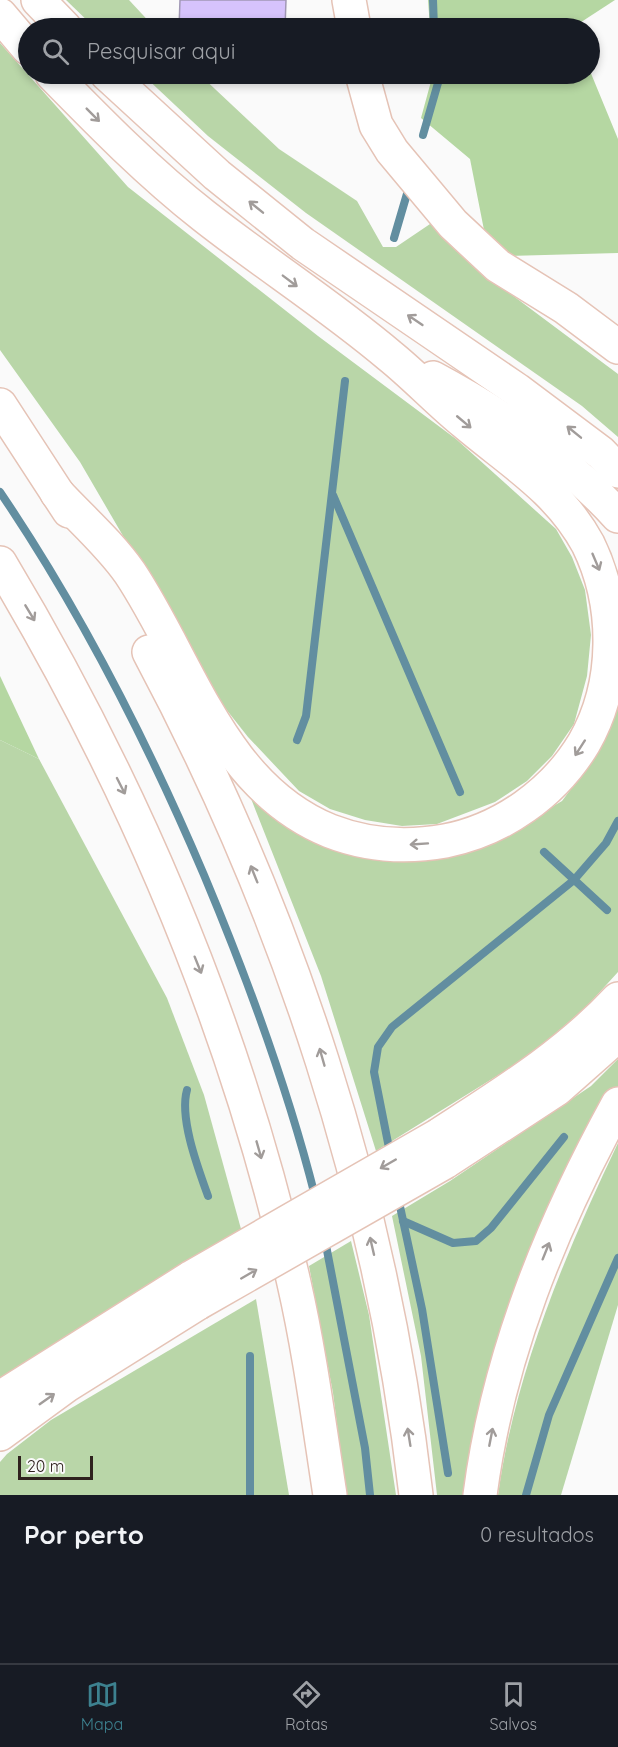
<!DOCTYPE html>
<html lang="pt">
<head>
<meta charset="utf-8">
<style>
	body { margin:0; font-family:Quicksand,sans-serif; background:#20242c; color:#f1f3f6 }
	.scale { position:absolute; left:18px; bottom:15px; width:75px; box-sizing:border-box; padding-left:6px; border:3px solid #2f221e; border-top:0; font-size:16px; line-height:21px; white-space:nowrap; color:#2f221e; -webkit-text-stroke:4px #fafafa; paint-order:stroke }
	.list { margin:0; padding:0; list-style:none }
	h2 { display:flex; justify-content:space-between; align-items:center; height:78px; margin:0; padding:0 24px; font-size:26px }
	h2 small { font-size:20px; font-weight:400; color:#9ea1a6 }
	.icon { flex:none; width:33px; height:33px; fill:none; stroke:currentColor; stroke-width:2; stroke-linecap:round; stroke-linejoin:round }
	.map { position:relative; flex:none; width:618px; height:1495px; overflow:hidden }
	.search { position:absolute; background:#171b24; box-shadow:0 3px 9px #0003; left:18px; right:18px; top:18px; height:66px; display:flex; align-items:center; gap:15px; box-sizing:border-box; padding:0 21px; border-radius:33px; color:#9ea1a6; font-size:22px }
	.sheet { height:168px; background:#171b24 }
	nav { display:flex; justify-content:space-around; align-items:center; box-sizing:border-box; height:84px; border-top:2px solid #363941; background:#171b24; font-size:16px; color:#9ea1a6 }
	nav a { display:grid; justify-items:center; gap:3px }
	nav .on { color:#3d818f }
	.map>svg:first-child { display:block }
</style>
</head>
<body>
<div class="map">
<svg width="618" height="1495" viewBox="0 0 618 1495">
	<rect width="100%" height="100%" fill="#fafafa"/>
	<g fill="#b9d6a8">
		<path d="M66,0H129L155,28H95Z"/>
		<path d="M0,43L128,187L318,336L456,439L556,529L572,557L585,590L591,635L587,676L574,724L552,756L527,781L495,802L437,824L402,826L365,820L330,809L299,791L248,737L218,699L80,462L0,350Z"/>
		<path d="M142,74H199L279,149L357,201L383,247H396L433,222L473,266L618,374V437L582,406L306,213L208,136Z"/>
		<path d="M618,706V972L587,1006L532,1054L376,1151L321,976L250,796L359,855L395,862L449,855L492,842L562,801L586,769L608,732Z"/>
		<path d="M0,740L39,759L167,998L204,1095L241,1229L0,1379Z"/>
		<path d="M618,1059V1086L545,1220L467,1495H437L421,1356L392,1216L450,1181L591,1086Z"/>
		<path d="M618,1143V1305L561,1495H498C515,1373 565,1254 618,1143Z"/>
		<path d="M351,1241L369,1315L396,1495H346L333,1393L309,1266Z"/>
		<path d="M256,1299L289,1495H0V1462L7,1454L51,1420Z"/>
	</g>
	<g fill="#b5d7a2">
		<path d="M428,0H615L572,28H430Z"/>
		<path d="M590,71L618,139V253L507,256L485,235L470,159L421,118L433,74H590Z"/>
		<path d="M0,676L39,759L0,740Z"/>
	</g>
	<g fill="none" stroke-linecap="round" stroke-linejoin="round">
		<g stroke="#628ea0" stroke-width="8">
			<path d="M433,0L434,28"/>
			<path d="M423,135L438,83L437,74"/>
			<path d="M394,238L409,187"/>
			<path d="M0,492C82,613 147,741 204,875C248,980 287,1085 315,1196"/>
			<path d="M333,495L460,792"/>
			<path d="M297,740L306,716L345,381"/>
			<path d="M544,852L607,910"/>
			<path d="M187,1090C179,1118 198,1168 208,1196"/>
			<path d="M390,1153L374,1072L378,1047L392,1027L574,880L606,843L618,821"/>
			<path d="M398,1197L422,1309L448,1473"/>
			<path d="M403,1221L453,1243L476,1241L491,1228L564,1137"/>
			<path d="M325,1240L365,1448L370,1495"/>
			<path d="M250,1495V1356"/>
			<path d="M526,1495L549,1415L618,1258"/>
		</g>
	</g>
	<path fill="#d6c3fc" stroke="#a198b5" stroke-width="1.5" d="M180,0H286L285,28H179Z"/>
	<g fill="none" stroke-linecap="round" stroke-linejoin="round">
		<defs>
			<g id="minor">
				<path d="M349,0L354,28"/>
				<path d="M362,74L376,125L392,151L453,224L498,266L566,308L618,347"/>
			</g>
			<g id="highway">
				<path d="M38,0L65,28"/>
				<path d="M0,15L28,48"/>
				<path d="M52,74C100,123 149,173 204,216C265,264 331,306 390,356C416,377 439,402 465,423C511,462 558,489 588,544C618,605 618,684 584,743C554,793 502,830 445,841C406,848 366,845 330,831C221,787 190,663 130,573C110,544 81,519 57,493"/>
				<path d="M107,74L217,175L303,244L517,390L601,453L618,471"/>
				<path d="M433,378C502,415 565,458 618,516"/>
				<path d="M0,405L69,511"/>
				<path d="M0,563C135,788 236,1027 294,1283C310,1353 319,1424 330,1495"/>
				<path d="M149,652C289,914 382,1200 416,1495"/>
				<path d="M439,1135C502,1094 566,1055 618,999"/>
				<path d="M445,1162L557,1089L618,1035"/>
				<path d="M0,1398L192,1277"/>
				<path d="M0,1434L67,1385L198,1303"/>
				<path d="M480,1495C498,1356 551,1226 618,1104"/>
			</g>
		</defs>
		<use href="#minor" stroke="#e5c3b6" stroke-width="36"/>
		<use href="#highway" stroke="#e5c3b6" stroke-width="36"/>
		<use href="#minor" stroke="#fff" stroke-width="33"/>
		<use href="#highway" stroke="#fff" stroke-width="33"/>
		<defs>
			<g id="highway-bridge">
				<path d="M192,1277L439,1135"/>
				<path d="M198,1303L445,1162"/>
			</g>
		</defs>
		<use href="#highway-bridge" stroke="#e5c3b6" stroke-width="36" stroke-linecap="butt"/>
		<use href="#highway-bridge" stroke="#fff" stroke-width="33"/>
	</g>
	<defs><path id="oneway-shaft" d="M-6 0H5M1.5-3L5.5 0L1.5 3" fill="none" stroke-width="1.6" stroke-linecap="round" stroke-linejoin="round" transform="scale(1.5)"/></defs>
	<g stroke="#a19c9a">
		<use href="#oneway-shaft" transform="translate(93 115) rotate(45)"/>
		<use href="#oneway-shaft" transform="translate(256 207) rotate(-141)"/>
		<use href="#oneway-shaft" transform="translate(290 281) rotate(37)"/>
		<use href="#oneway-shaft" transform="translate(415 320) rotate(-146)"/>
		<use href="#oneway-shaft" transform="translate(464 422) rotate(40)"/>
		<use href="#oneway-shaft" transform="translate(574 432) rotate(-141)"/>
		<use href="#oneway-shaft" transform="translate(596 562) rotate(67)"/>
		<use href="#oneway-shaft" transform="translate(30 613) rotate(59)"/>
		<use href="#oneway-shaft" transform="translate(580 748) rotate(123)"/>
		<use href="#oneway-shaft" transform="translate(121 786) rotate(63)"/>
		<use href="#oneway-shaft" transform="translate(419 844) rotate(176)"/>
		<use href="#oneway-shaft" transform="translate(254 874) rotate(-112)"/>
		<use href="#oneway-shaft" transform="translate(198 965) rotate(68)"/>
		<use href="#oneway-shaft" transform="translate(322 1057) rotate(-106)"/>
		<use href="#oneway-shaft" transform="translate(259 1150) rotate(74)"/>
		<use href="#oneway-shaft" transform="translate(388 1164) rotate(150)"/>
		<use href="#oneway-shaft" transform="translate(372 1246) rotate(-103)"/>
		<use href="#oneway-shaft" transform="translate(546 1251) rotate(-68)"/>
		<use href="#oneway-shaft" transform="translate(249 1274) rotate(-30)"/>
		<use href="#oneway-shaft" transform="translate(47 1399) rotate(-35)"/>
		<use href="#oneway-shaft" transform="translate(409 1437) rotate(-99)"/>
		<use href="#oneway-shaft" transform="translate(491 1437) rotate(-79)"/>
	</g>
</svg>
<div class="scale">20 m</div>
<div class="search"><svg class="icon" aria-label="search" viewBox="0 0 24 24"><circle cx="10" cy="10" r="6"/><path d="M15 15l6 6"/></svg>Pesquisar aqui</div>
</div>
<section class="sheet">
<h2>Por perto<small>0 resultados</small></h2>
<ul class="list">
</ul>
</section>
<nav>
<a class="on"><svg class="icon" aria-label="map" viewBox="0 0 24 24"><path d="M3 6l6-2 6 2 6-2v14l-6 2-6-2-6 2zM9 4v14M15 6v14"/></svg>Mapa</a>
<a><svg class="icon" aria-label="directions" viewBox="0 0 24 24"><path d="M12 3l9 9-9 9-9-9zM9 14v-3h6M13 9l2 2-2 2"/></svg>Rotas</a>
<a><svg class="icon" aria-label="saved" viewBox="0 0 24 24"><path d="M7 4h10v16l-5-4-5 4z"/></svg>Salvos</a>
</nav>
</body>
</html>
